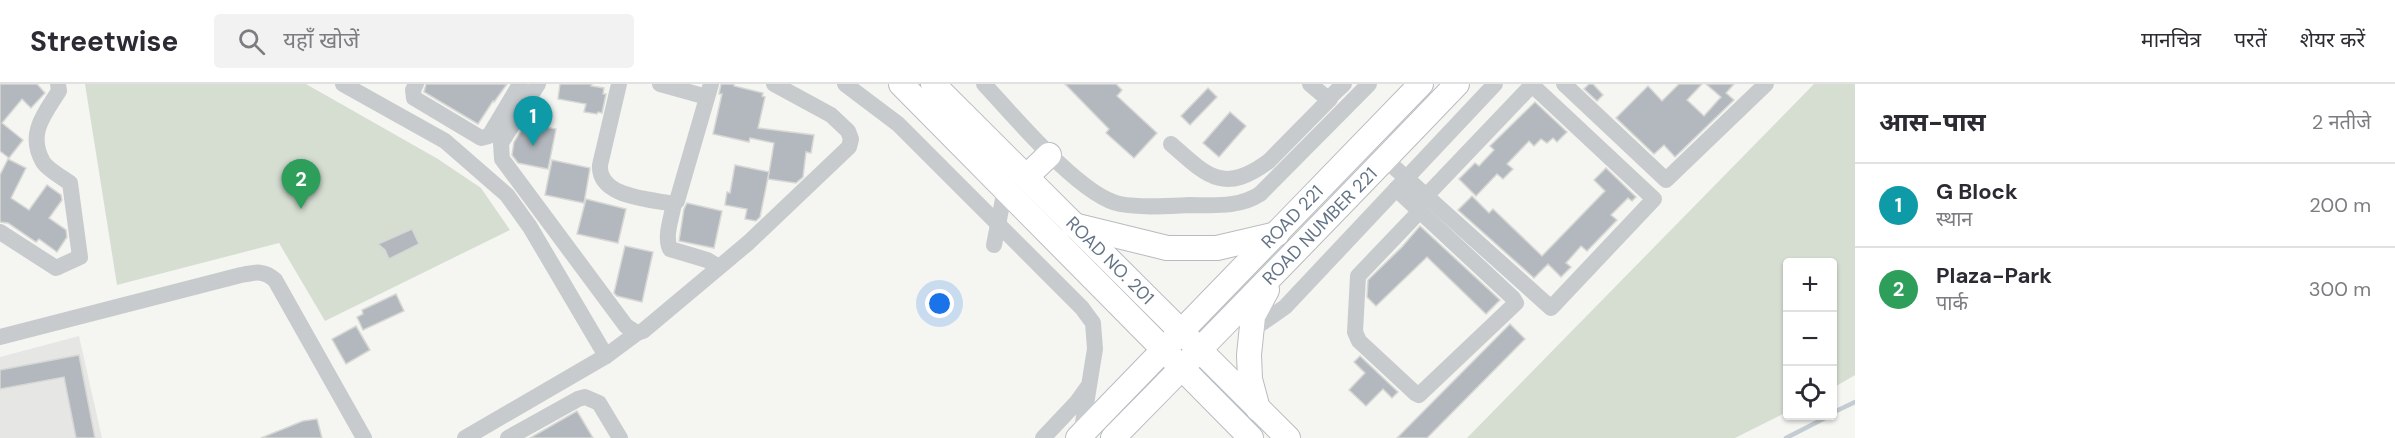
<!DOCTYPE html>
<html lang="hi">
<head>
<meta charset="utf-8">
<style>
	body { margin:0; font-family:"DM Sans","Noto Sans Devanagari",sans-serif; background:#f2f2f3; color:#2b2b33 }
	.controls { position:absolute; right:18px; bottom:18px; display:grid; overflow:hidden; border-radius:6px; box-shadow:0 2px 4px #0004 }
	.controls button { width:54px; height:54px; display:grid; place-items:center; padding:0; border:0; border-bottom:2px solid #e1e1e2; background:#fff; color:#2b2b33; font:30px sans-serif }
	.you { position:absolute; left:940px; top:220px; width:21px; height:21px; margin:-15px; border:4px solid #fff; border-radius:50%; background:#1a73e8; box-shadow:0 0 0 9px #1a73e833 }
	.badge { display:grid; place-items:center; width:39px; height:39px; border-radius:50%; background:#1a73e8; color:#fff; font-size:20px; font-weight:700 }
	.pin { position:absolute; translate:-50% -50px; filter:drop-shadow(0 2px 3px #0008) }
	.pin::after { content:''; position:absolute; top:32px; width:21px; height:18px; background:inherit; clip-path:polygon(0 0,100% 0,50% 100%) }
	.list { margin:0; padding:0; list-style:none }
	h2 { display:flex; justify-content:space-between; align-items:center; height:78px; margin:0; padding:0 24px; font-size:26px }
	h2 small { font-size:20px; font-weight:400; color:#7c7c81 }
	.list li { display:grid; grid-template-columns:39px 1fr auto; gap:18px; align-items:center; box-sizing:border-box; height:84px; padding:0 24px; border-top:2px solid #e1e1e2 }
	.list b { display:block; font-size:22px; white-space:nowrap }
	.list p { margin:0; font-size:20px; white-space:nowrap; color:#7c7c81 }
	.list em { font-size:20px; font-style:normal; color:#7c7c81 }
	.icon { flex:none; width:33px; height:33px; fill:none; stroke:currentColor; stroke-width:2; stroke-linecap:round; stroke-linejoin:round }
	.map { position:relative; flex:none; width:1855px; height:354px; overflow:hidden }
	header { display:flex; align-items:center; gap:36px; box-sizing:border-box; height:84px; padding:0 30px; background:#fff; border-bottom:2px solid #e1e1e2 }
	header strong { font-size:28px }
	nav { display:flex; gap:33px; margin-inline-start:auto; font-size:21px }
	.search { width:420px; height:54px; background:#f2f2f3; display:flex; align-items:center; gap:15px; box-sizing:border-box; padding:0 21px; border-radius:6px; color:#7c7c81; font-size:22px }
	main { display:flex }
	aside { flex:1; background:#fff }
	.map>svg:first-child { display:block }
</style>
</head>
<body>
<header>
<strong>Streetwise</strong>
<div class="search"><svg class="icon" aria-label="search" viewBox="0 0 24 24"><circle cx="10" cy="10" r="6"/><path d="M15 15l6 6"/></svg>यहाँ खोजें</div>
<nav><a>मानचित्र</a><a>परतें</a><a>शेयर करें</a></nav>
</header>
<main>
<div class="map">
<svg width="1855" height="354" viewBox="0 0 1855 354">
	<rect width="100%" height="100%" fill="#f5f6f2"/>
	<path fill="#e6e7e5" d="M79,252L102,354H0V273Z"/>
	<g fill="#d6ded2">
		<path d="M85,0H306L438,75L481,104L510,146L325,237L279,159L117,201Z"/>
		<path d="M1814,0H1855V291L1833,304L1832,178H1788L1787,328L1735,354H1467Z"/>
	</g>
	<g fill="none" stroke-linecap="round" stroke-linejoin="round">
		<g stroke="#c3ccd2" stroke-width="4.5">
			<path d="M1832,329L1855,318"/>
			<path d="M1786,354L1829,332"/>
		</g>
	</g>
	<g fill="#b2b8be" stroke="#d7d7d4" stroke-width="1.5">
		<path d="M0,0H37L45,9L31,24L22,15L2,39L23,56L9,74L0,67Z"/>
		<path d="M426,0H507L494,18L493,17L478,40L424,8Z"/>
		<path d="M560,0H592L591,2L604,4L603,10H606L602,29L598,28L597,30L584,28L586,20L558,15Z"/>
		<path d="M721,0H734V2L763,9L762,12L765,13L758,44L814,51L811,69L806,68L803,93L796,99L768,95L774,59L750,54L749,58L713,50L722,10H719Z"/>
		<path d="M1065,0H1116L1122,6L1117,12L1157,49L1134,74L1106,49L1109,45Z"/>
		<path d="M1589,0H1593L1603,11L1597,17L1584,5Z"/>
		<path d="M1679,0H1702L1687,16L1704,32L1721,13L1706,0H1734L1726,9L1734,16L1675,73L1664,61L1654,70L1616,34L1648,2L1662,17Z"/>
		<path d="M1208,4L1217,13L1190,41L1181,32Z"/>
		<path d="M1535,18L1567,48L1557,58L1553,54L1547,59L1541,55L1534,62L1529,57L1507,80L1513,85L1503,95L1497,90L1476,112L1459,95L1475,79L1479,82L1494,66L1490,62Z"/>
		<path d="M1230,28L1246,42L1219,73L1203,59Z"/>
		<path d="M526,39L556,45L548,85L518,79L512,71L514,58Z"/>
		<path d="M8,75L26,84L11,114L29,126L47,101L61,111L62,116L49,134L66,146L67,153L57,168L39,155L36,158L8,139L0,138V91Z"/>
		<path d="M552,76L590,84L584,119L545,111Z"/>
		<path d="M735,81L769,88L760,133L756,137L745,135L747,125L725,121L727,108L730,109Z"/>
		<path d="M1606,84L1636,113L1632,117L1628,114L1611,131L1617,136L1587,167L1581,162L1566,179L1571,183L1561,193L1548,180L1534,194L1458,126L1472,112L1489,129L1493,125L1542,172L1605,107L1594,96Z"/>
		<path d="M586,115L626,125L618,159L577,150Z"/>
		<path d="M687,119L722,127L714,164L679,157L684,125Z"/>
		<path d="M1420,142L1500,216L1486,230L1427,173L1376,222L1367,213L1368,196L1402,163Z"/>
		<path d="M412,145L419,160L389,175L385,166L378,160Z"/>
		<path d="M625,162L653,168L642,218L617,212L614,209Z"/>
		<path d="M396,210L404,227L363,246L357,233L363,230L362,226Z"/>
		<path d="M1510,240L1525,255L1427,354H1397Z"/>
		<path d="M356,242L370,266L346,280L332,255Z"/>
		<path d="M79,271L95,354H76L64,293L0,305V286Z"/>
		<path d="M1360,272L1398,308L1392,314L1383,305L1366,322L1349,306L1365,289L1354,278Z"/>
		<path d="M577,327L593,354H530Z"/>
		<path d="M317,335L322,354H261L303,337Z"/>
	</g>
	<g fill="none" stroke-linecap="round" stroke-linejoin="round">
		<defs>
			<g id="secondary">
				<path d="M901,0L1251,354"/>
				<path id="s1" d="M933,0L1288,354"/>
				<path d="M1027,92L1049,71"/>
				<path d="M1073,141L1167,164H1217L1277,150"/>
				<path d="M1258,325L1250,295L1249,271L1253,232L1267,206"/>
				<path id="s2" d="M1078,354L1421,0"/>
				<path id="s3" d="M1113,354C1228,237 1343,119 1457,0"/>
			</g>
		</defs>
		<use href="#secondary" stroke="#b7bcc1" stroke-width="26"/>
		<g stroke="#c8cbce" stroke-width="16">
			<path d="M343,0L445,57L507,111L530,143L606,272L465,354"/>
			<path d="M416,0L413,6L414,14L481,54L489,52L520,0"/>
			<path d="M538,0L501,59L502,75L626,242L637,249L643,247L748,159L849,63L851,55L848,47L831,31L774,0"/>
			<path d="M619,0L600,81C598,112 646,115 669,119H674L677,117L711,0"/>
			<path d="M660,0L707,13"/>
			<path d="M845,0L898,40L1082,224L1093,239L1095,265L1081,351"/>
			<path d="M984,0C1012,30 1081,113 1120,120C1141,124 1167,122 1189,121C1214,121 1238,124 1260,110L1369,0"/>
			<path d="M1310,0L1328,15L1344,0"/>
			<path d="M1564,0L1666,96L1766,0"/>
			<path d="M1171,60C1207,92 1224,111 1269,77L1330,15"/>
			<path d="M1385,75L1551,224L1654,115L1532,1L1427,111"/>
			<path d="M1396,105L1513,214L1516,219L1419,311L1415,309L1359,257L1355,248L1358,192L1420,127"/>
			<path d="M674,119C672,133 664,152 670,165L707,176L719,183"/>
			<path d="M0,148L56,184L80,173L70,99C62,93 48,86 43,78C27,50 44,30 59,7L58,0"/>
			<path d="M994,161L1005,105"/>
			<path d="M1252,246L1285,223L1495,0"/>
			<path d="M0,253L241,191C256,188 264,186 275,196L364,354"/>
			<path d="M606,272L637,249"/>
			<path d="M508,354L578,315L585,313L599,319L620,354"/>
			<path d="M1043,354L1077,318L1087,304"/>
		</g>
		<use href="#secondary" stroke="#fff" stroke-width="24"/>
	</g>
	<g text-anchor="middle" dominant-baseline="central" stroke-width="6" stroke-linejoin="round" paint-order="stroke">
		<g font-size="18" fill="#627385" stroke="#fff">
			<text stroke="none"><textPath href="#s2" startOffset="308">ROAD 221</textPath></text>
			<text stroke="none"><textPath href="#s3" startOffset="296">ROAD NUMBER 221</textPath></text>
			<text stroke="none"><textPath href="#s1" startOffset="250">ROAD NO. 201</textPath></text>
		</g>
	</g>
</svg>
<div class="controls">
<button>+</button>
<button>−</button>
<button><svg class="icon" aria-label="locate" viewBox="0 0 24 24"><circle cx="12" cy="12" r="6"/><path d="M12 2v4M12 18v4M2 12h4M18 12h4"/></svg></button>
</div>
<div class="you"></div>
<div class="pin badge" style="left:533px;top:62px;background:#0f9aa8">1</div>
<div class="pin badge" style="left:301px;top:125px;background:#2e9e5b">2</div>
</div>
<aside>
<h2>आस-पास<small>2 नतीजे</small></h2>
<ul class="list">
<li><span class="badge" style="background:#0f9aa8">1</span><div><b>G Block</b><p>स्थान</p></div><em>200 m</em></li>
<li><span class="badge" style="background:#2e9e5b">2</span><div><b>Plaza-Park</b><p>पार्क</p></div><em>300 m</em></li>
</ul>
</aside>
</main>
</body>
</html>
